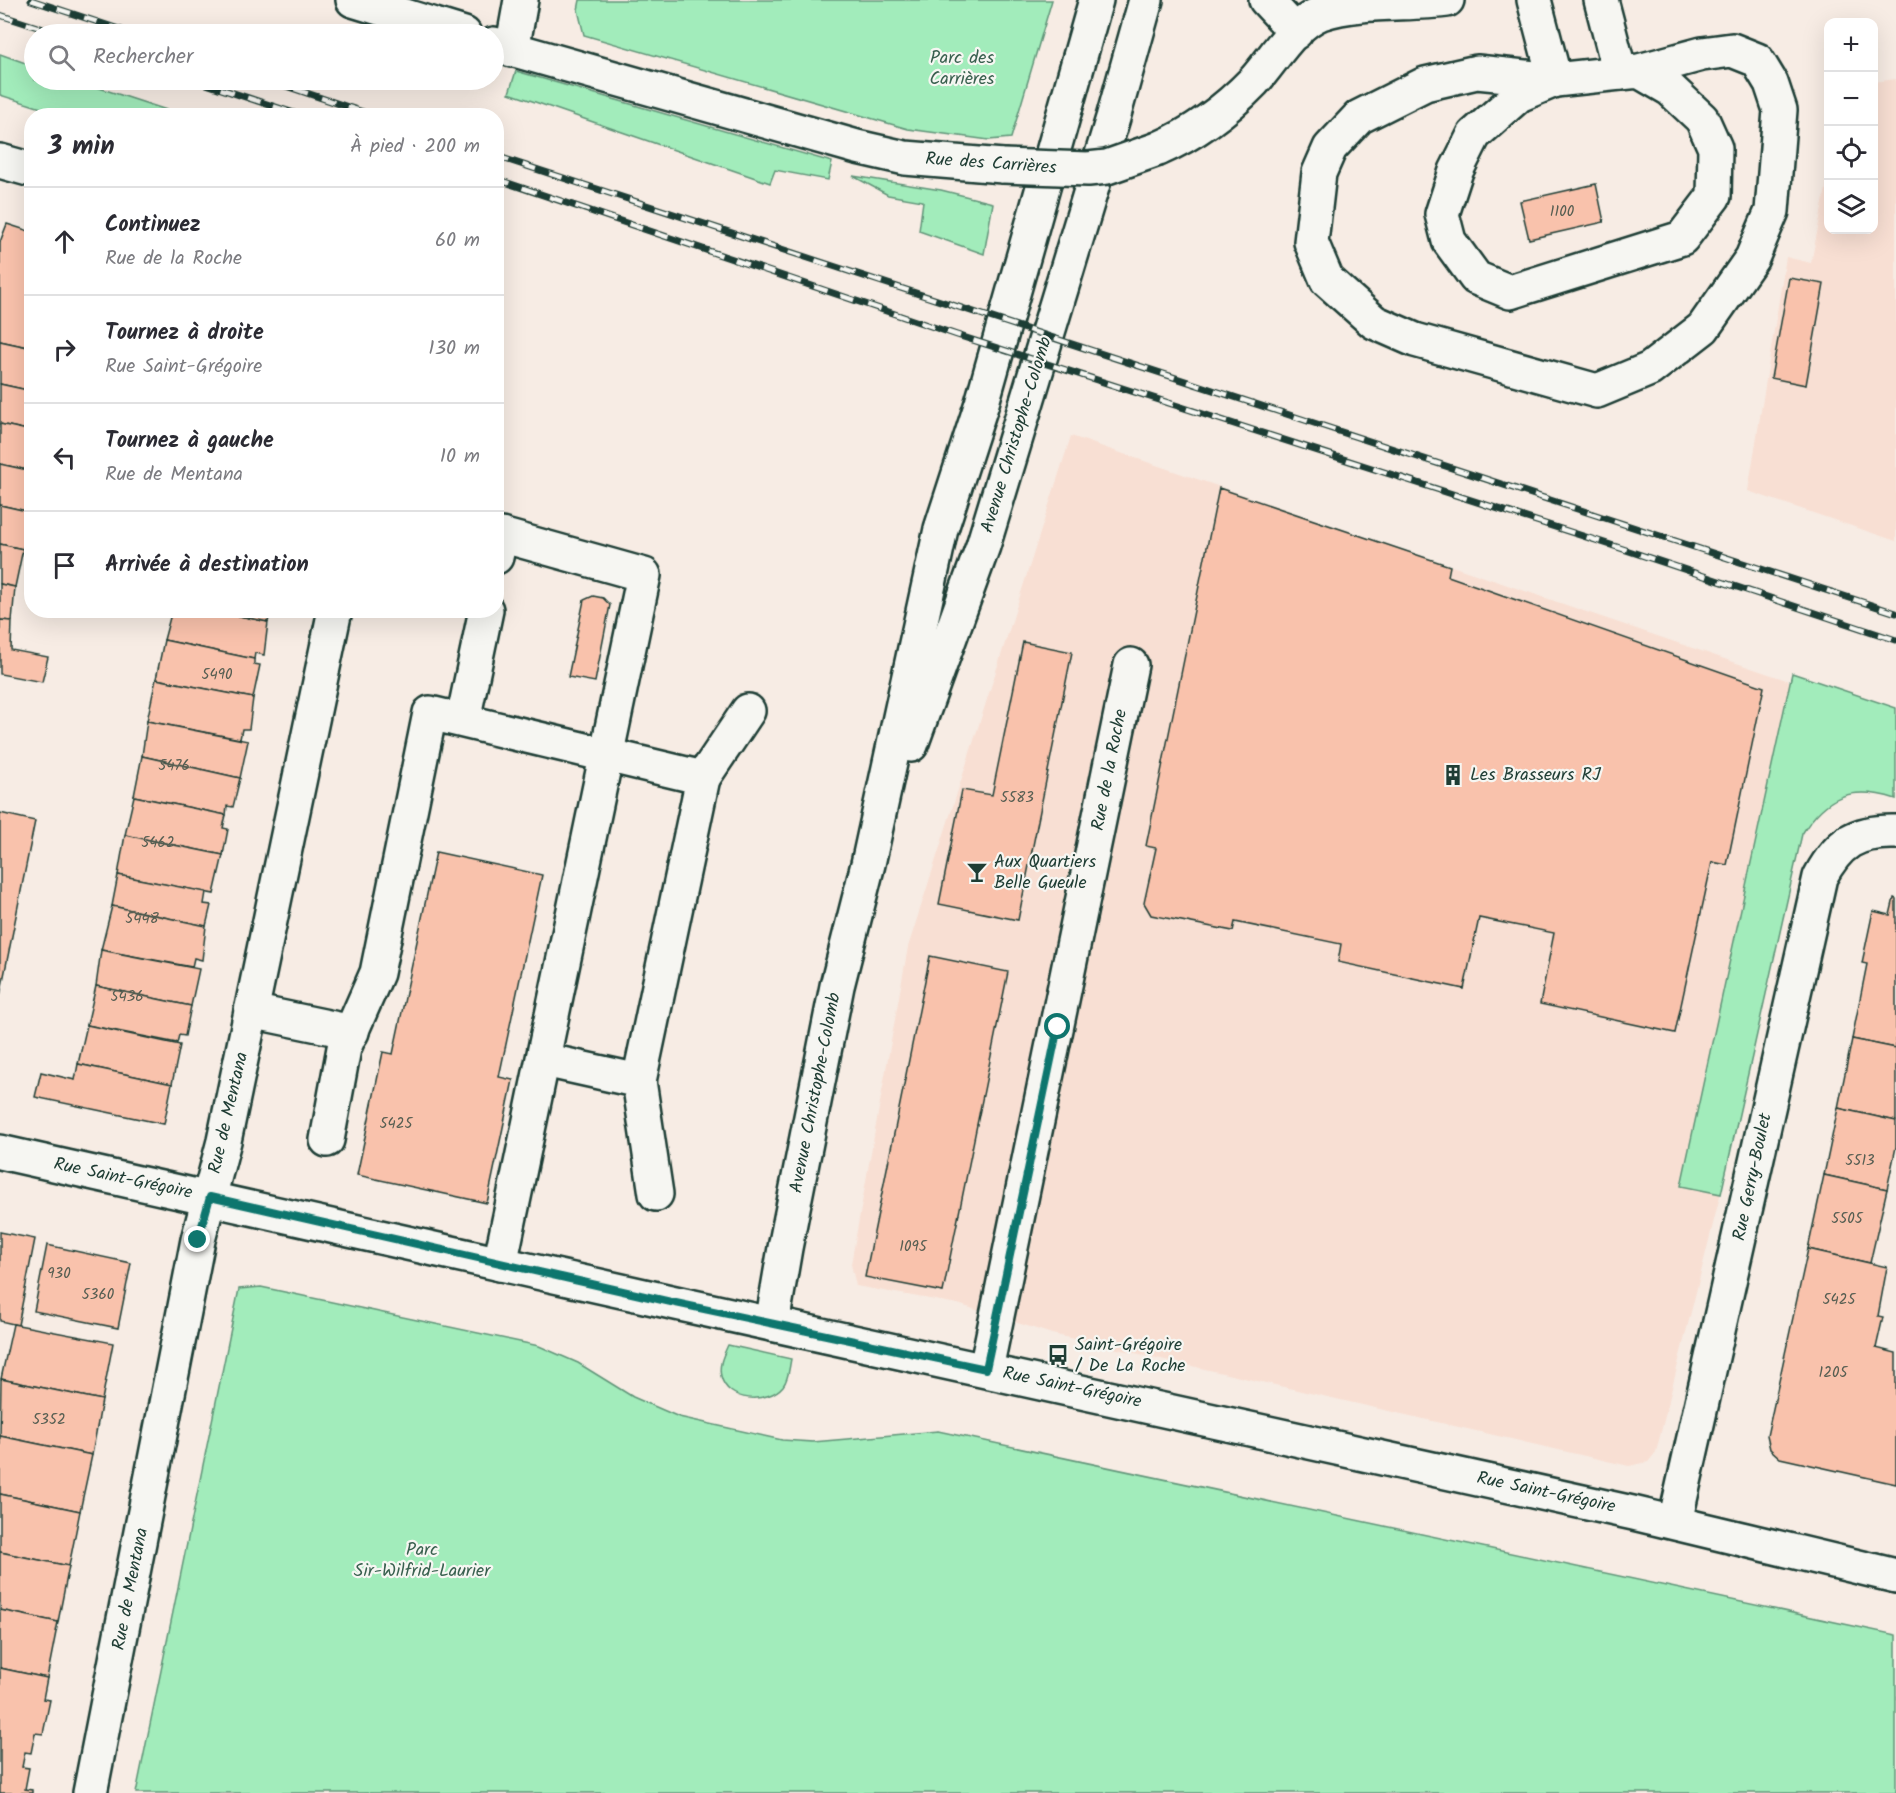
<!DOCTYPE html>
<html lang="fr">
<head>
<meta charset="utf-8">
<style>
	body { margin:0; font-family:Kalam,sans-serif; background:#f7f7f7; color:#2b2b33 }
	.controls { position:absolute; right:18px; top:18px; display:grid; overflow:hidden; border-radius:12px; box-shadow:0 6px 24px #0002 }
	.controls button { width:54px; height:54px; display:grid; place-items:center; padding:0; border:0; border-bottom:2px solid #e1e1e2; background:#fff; color:#2b2b33; font:30px sans-serif }
	.stop { position:absolute; width:18px; height:18px; margin:-14px; border:4px solid #0f766e; border-radius:50%; background:#fff }
	.stop.end { background:#0f766e; border-color:#fff; box-shadow:0 2px 6px #0008 }
	.list { margin:0; padding:0; list-style:none }
	h2 { display:flex; justify-content:space-between; align-items:center; height:78px; margin:0; padding:0 24px; font-size:26px }
	h2 small { font-size:20px; font-weight:400; color:#7c7c81 }
	.list li { display:grid; grid-template-columns:39px 1fr auto; gap:18px; align-items:center; box-sizing:border-box; height:108px; padding:0 24px; border-top:2px solid #e1e1e2 }
	.list b { display:block; font-size:22px; white-space:nowrap }
	.list p { margin:0; font-size:20px; white-space:nowrap; color:#7c7c81 }
	.list em { font-size:20px; font-style:normal; color:#7c7c81 }
	.icon { flex:none; width:33px; height:33px; fill:none; stroke:currentColor; stroke-width:2; stroke-linecap:round; stroke-linejoin:round }
	.map { position:relative; flex:none; width:1896px; height:1793px; overflow:hidden }
	.search { position:absolute; background:#fff; box-shadow:0 6px 24px #0002; left:24px; top:24px; width:480px; height:66px; display:flex; align-items:center; gap:15px; box-sizing:border-box; padding:0 21px; border-radius:33px; color:#7c7c81; font-size:22px }
	.panel { position:absolute; background:#fff; box-shadow:0 6px 24px #0002; left:24px; top:108px; width:480px; height:510px; border-radius:24px }
	.map>svg:first-child { display:block }
</style>
</head>
<body>
<div class="map">
<svg width="1896" height="1793" viewBox="0 0 1896 1793">
	<rect width="100%" height="100%" fill="#f7ece4"/>
	<filter id="ink" filterUnits="userSpaceOnUse"><feTurbulence type="fractalNoise" baseFrequency=".0167" numOctaves="2"/><feDisplacementMap in="SourceGraphic" scale="12" xChannelSelector="R" yChannelSelector="G"/><feConvolveMatrix kernelMatrix="1 2 1 2 8 2 1 2 1" color-interpolation-filters="sRGB"/></filter>
	<g filter="url(#ink)">
		<g fill="#f8dfd3">
			<path d="M1896,79V541L1748,491L1786,257L1811,263L1828,178V230H1874V82Z"/>
			<path d="M1071,436L1792,682L1721,1192L1656,1452L1648,1462L1629,1466L1052,1334L958,1304L856,1286L851,1264L908,947Z"/>
		</g>
		<g fill="#a2ecbb" stroke="#609478" stroke-width="1.5">
			<path d="M580,0H1052L1011,138L989,140L908,129L584,35L578,10Z"/>
			<path d="M0,54L34,66V80H75L182,115H63L0,95Z"/>
			<path d="M516,71L832,162L828,180L775,170L770,183L509,93Z"/>
			<path d="M853,176L941,190L993,203L984,254L919,231L923,201L888,195Z"/>
			<path d="M1792,673L1896,708V799C1852,785 1826,795 1802,834L1721,1194L1681,1186Z"/>
			<path d="M261,1287L539,1346L578,1363L633,1397L679,1417L782,1440L813,1442L938,1431L1896,1635V1793H136L239,1289Z"/>
			<path d="M728,1345L791,1359C789,1368 789,1378 783,1386C768,1404 727,1403 721,1376C718,1365 724,1354 728,1345Z"/>
		</g>
		<g fill="#f9c2ac" stroke="#1f3d34" stroke-width="1.5">
			<path d="M1596,184L1604,222L1529,239L1520,201Z"/>
			<path d="M7,224L32,232V348L0,341V242Z"/>
			<path d="M1789,278L1824,284L1806,385L1771,378Z"/>
			<path d="M0,341L32,348V391L0,384Z"/>
			<path d="M0,384L32,391V431L0,424Z"/>
			<path d="M0,424L32,431V471L0,464Z"/>
			<path d="M0,464L32,471L31,512L0,505Z"/>
			<path d="M1219,488L1450,566L1448,576L1764,687L1727,865L1712,862L1675,1033L1540,1004L1554,933L1479,918L1464,989L1338,962L1341,944L1235,922L1233,931L1151,915L1144,903L1156,848L1146,846Z"/>
			<path d="M0,505L31,512L23,549L0,544Z"/>
			<path d="M0,544L23,549L15,587L0,584Z"/>
			<path d="M0,584L15,587L12,621L0,620Z"/>
			<path d="M593,596L603,598L610,605L595,682L568,677L584,600Z"/>
			<path d="M172,610H211L268,622L264,655L255,653L254,659L164,640Z"/>
			<path d="M211,610H271L268,622Z"/>
			<path d="M0,620L12,621L11,650L48,657L42,682L0,674Z"/>
			<path d="M164,640L254,659V664L260,665L253,698L156,679Z"/>
			<path d="M1023,642L1072,652L1018,920L939,904L962,790L992,795Z"/>
			<path d="M156,679L253,698L249,729H242L240,739L147,721Z"/>
			<path d="M147,721L248,741L240,778L142,756Z"/>
			<path d="M142,756L240,778L233,807L227,806L226,815L134,796Z"/>
			<path d="M134,796L226,815L223,828L228,829L223,855L125,835Z"/>
			<path d="M0,813L35,821L0,996Z"/>
			<path d="M125,835L223,855L214,894L118,875Z"/>
			<path d="M436,852L542,875L499,1077L513,1080L487,1203L357,1175L383,1052L393,1054Z"/>
			<path d="M118,875L206,892L204,904L211,905L206,926L112,906Z"/>
			<path d="M1894,898L1896,899V1048L1852,1039L1867,964L1862,963L1873,911L1890,915Z"/>
			<path d="M112,906L206,926L202,960L194,958L192,967L101,950Z"/>
			<path d="M101,950L199,969L191,1006L96,986Z"/>
			<path d="M930,956L1008,972L943,1292L865,1277Z"/>
			<path d="M96,986L191,1006L185,1036L179,1035L177,1043L87,1025Z"/>
			<path d="M87,1025L180,1045L172,1084L78,1064Z"/>
			<path d="M1852,1039L1896,1048V1121L1838,1108Z"/>
			<path d="M78,1064L172,1084L164,1124L35,1097L41,1072L75,1080Z"/>
			<path d="M1838,1108L1896,1121V1147L1887,1189L1824,1175Z"/>
			<path d="M1824,1175L1887,1189L1870,1263L1808,1249Z"/>
			<path d="M0,1232L35,1239L18,1325L0,1321Z"/>
			<path d="M47,1245L131,1263L118,1328L34,1311Z"/>
			<path d="M1808,1249L1887,1267L1878,1316L1883,1317L1876,1348L1896,1353V1484L1780,1458L1770,1449L1767,1436Z"/>
			<path d="M13,1324L113,1343L102,1400L1,1379Z"/>
			<path d="M1,1379L102,1400L92,1455L0,1436Z"/>
			<path d="M0,1436L92,1455L80,1511L0,1494Z"/>
			<path d="M0,1494L80,1511L69,1566L0,1552Z"/>
			<path d="M0,1552L69,1566L58,1622L0,1610Z"/>
			<path d="M0,1610L58,1622L47,1678L0,1668Z"/>
			<path d="M0,1668L47,1678L43,1699L50,1700L43,1734L35,1733L31,1753L25,1752L22,1767L29,1768L25,1789L32,1790V1793H0Z"/>
		</g>
		<g fill="none" stroke-linecap="round" stroke-linejoin="round">
			<defs>
				<g id="minor">
					<path d="M353,0L464,34"/>
					<path d="M1266,0L1296,32"/>
					<path d="M1534,0L1555,80"/>
					<path d="M1601,0L1620,73"/>
					<path d="M494,44L857,147L905,158L1003,166"/>
					<path d="M512,50L521,0"/>
					<path d="M1555,80L1519,95L1474,135L1456,171L1442,214L1449,241L1476,278L1510,292L1682,238L1714,196L1715,148L1702,119L1670,89L1639,71L1555,80L1477,72L1425,84L1359,117L1330,148L1319,173L1311,242L1327,280L1374,322L1415,340L1597,391L1650,369L1703,328L1752,258L1772,211L1780,110L1771,83L1757,60L1732,50L1702,54L1639,71"/>
					<path d="M1158,149C1195,133 1226,110 1254,81C1274,59 1292,25 1321,13C1361,0 1405,5 1447,0"/>
					<path d="M0,161L32,170"/>
					<path d="M496,557L501,535L644,575L500,1264"/>
					<path d="M463,720L486,610"/>
					<path d="M703,778L748,711"/>
					<path d="M251,1011L352,1032"/>
					<path d="M639,1081L656,1194"/>
					<path d="M327,1140L344,1048L377,973L430,713L703,778L639,1081L544,1060"/>
					<path d="M0,1152L671,1302L1633,1513L1896,1576"/>
					<path d="M986,1369L1131,665"/>
					<path d="M1675,1522L1820,877C1839,842 1856,831 1896,832"/>
					<path d="M90,1793L198,1240L224,1141L335,610"/>
				</g>
				<g id="major">
					<path d="M911,745L983,546L1113,118L1146,0"/>
					<path d="M772,1324L785,1248L837,986L868,864L941,529L982,403L1096,0"/>
				</g>
			</defs>
			<use href="#minor" stroke="#1f3d34" stroke-width="38"/>
			<use href="#major" stroke="#1f3d34" stroke-width="38"/>
			<use href="#minor" stroke="#f6f6f2" stroke-width="33"/>
			<use href="#major" stroke="#f6f6f2" stroke-width="33"/>
			<defs>
				<g id="rail">
					<path d="M31,0L134,34"/>
					<path d="M0,15L59,34"/>
					<path d="M194,80L303,116"/>
					<path d="M268,80L375,116"/>
					<path d="M496,156L1896,613"/>
					<path d="M496,179L957,335L1614,546L1896,640"/>
				</g>
			</defs>
			<use href="#rail" stroke="#1f3d34" stroke-width="7"/>
			<use href="#rail" stroke="#f6f6f2" stroke-width="4.5" stroke-dasharray="14" stroke-linecap="butt"/>
			<defs>
				<path id="minor-bridge" d="M1003,166L1088,169L1107,167L1158,149"/>
			</defs>
			<use href="#minor-bridge" stroke="#1f3d34" stroke-width="38" stroke-linecap="butt"/>
			<use href="#minor-bridge" stroke="#f6f6f2" stroke-width="33"/>
		</g>
	</g>
	<g fill="none" stroke-linecap="round" stroke-linejoin="round" filter="url(#ink)">
		<path stroke="#0f766e" stroke-width="8" d="M198,1240L210,1197L671,1302L986,1369L1058,1027"/>
	</g>
	<defs>
		<symbol id="building-bare" viewBox="-9 -9 18 18"><path d="M-4-6H4V6H1V3H-1V6H-4ZM-2.5-4.3h1.7v1.8h-1.7ZM.8-4.3h1.7v1.8H.8ZM-2.5-1h1.7V.8h-1.7ZM.8-1h1.7V.8H.8Z" fill="#1f3d34" stroke="#f6f6f2" stroke-width="2.5" paint-order="stroke"/></symbol>
		<symbol id="bar-bare" viewBox="-9 -9 18 18"><path d="M-6-5H6L.8 .8V4.5H3.5V6h-7V4.5H-.8V.8Z" fill="#1f3d34" stroke="#f6f6f2" stroke-width="2.5" paint-order="stroke"/></symbol>
		<symbol id="bus-bare" viewBox="-9 -9 18 18"><path d="M-5-6H5V4H4V6H2V4H-2V6H-4V4H-5ZM-3.5-4V0h7V-4ZM-3.5 1.2v1.5H-2V1.2ZM2 1.2v1.5H3.5V1.2Z" fill="#1f3d34" stroke="#f6f6f2" stroke-width="2.5" paint-order="stroke"/></symbol>
	</defs>
	<g fill-rule="evenodd">
		<use href="#building-bare" x="1438" y="760" width="30" height="30"/>
		<use href="#bar-bare" x="962" y="857" width="30" height="30"/>
		<use href="#bus-bare" x="1043" y="1340" width="30" height="30"/>
	</g>
	<g text-anchor="middle" dominant-baseline="central" stroke-width="4.5" stroke-linejoin="round" paint-order="stroke">
		<g font-size="15" fill="#565e52">
			<text x="1562" y="212">1100</text>
			<text x="217" y="675">5490</text>
			<text x="174" y="766">5476</text>
			<text x="1017" y="798">5583</text>
			<text x="158" y="843">5462</text>
			<text x="142" y="919">5448</text>
			<text x="127" y="997">5436</text>
			<text x="396" y="1124">5425</text>
			<text x="1860" y="1161">5513</text>
			<text x="1847" y="1219">5505</text>
			<text x="913" y="1247">1095</text>
			<text x="59" y="1274">930</text>
			<text x="98" y="1295">5360</text>
			<text x="1839" y="1300">5425</text>
			<text x="1833" y="1373">1205</text>
			<text x="49" y="1420">5352</text>
		</g>
		<g font-size="18" fill="#39604f" stroke="#f6f6f2">
			<text x="962" y="58">Parc des<tspan x="962" dy="21">Carrières</tspan></text>
			<text x="422" y="1550">Parc<tspan x="422" dy="21">Sir-Wilfrid-Laurier</tspan></text>
		</g>
		<g font-size="18" fill="#1f3d34" stroke="#f6f6f2">
			<text transform="translate(991 164) rotate(4)">Rue des Carrières</text>
			<text transform="translate(1017 435) rotate(-73)">Avenue Christophe-Colomb</text>
			<text transform="translate(1110 770) rotate(-79)">Rue de la Roche</text>
			<text transform="translate(816 1093) rotate(-79)">Avenue Christophe-Colomb</text>
			<text transform="translate(229 1113) rotate(-77)">Rue de Mentana</text>
			<text transform="translate(1753 1177) rotate(-78)">Rue Gerry-Boulet</text>
			<text transform="translate(123 1179) rotate(12)">Rue Saint-Grégoire</text>
			<text transform="translate(1072 1388) rotate(12)">Rue Saint-Grégoire</text>
			<text transform="translate(1546 1493) rotate(12)">Rue Saint-Grégoire</text>
			<text transform="translate(131 1589) rotate(-79)">Rue de Mentana</text>
		</g>
		<g font-size="18" fill="#1f3d34" stroke="#f6f6f2" text-anchor="start">
			<text x="1470" y="775">Les Brasseurs RJ</text>
			<text x="994" y="862">Aux Quartiers<tspan x="994" dy="21">Belle Gueule</tspan></text>
			<text x="1075" y="1345">Saint-Grégoire<tspan x="1075" dy="21">/ De La Roche</tspan></text>
		</g>
	</g>
</svg>
<div class="controls">
<button>+</button>
<button>−</button>
<button><svg class="icon" aria-label="locate" viewBox="0 0 24 24"><circle cx="12" cy="12" r="6"/><path d="M12 2v4M12 18v4M2 12h4M18 12h4"/></svg></button>
<button><svg class="icon" aria-label="layers" viewBox="0 0 24 24"><path d="M12 4l9 5-9 5-9-5zM3 14l9 5 9-5"/></svg></button>
</div>
<div class="stop" style="left:1058px;top:1027px"></div>
<div class="stop end" style="left:198px;top:1240px"></div>
<div class="search"><svg class="icon" aria-label="search" viewBox="0 0 24 24"><circle cx="10" cy="10" r="6"/><path d="M15 15l6 6"/></svg>Rechercher</div>
<section class="panel">
<h2>3 min<small>À pied · 200 m</small></h2>
<ul class="list">
<li><svg class="icon" aria-label="ahead" viewBox="0 0 24 24"><path d="M12 20V5M6 11l6-6 6 6"/></svg><div><b>Continuez</b><p>Rue de la Roche</p></div><em>60 m</em></li>
<li><svg class="icon" aria-label="right" viewBox="0 0 24 24"><path d="M7 20v-9h11M14 6l5 5-5 5"/></svg><div><b>Tournez à droite</b><p>Rue Saint-Grégoire</p></div><em>130 m</em></li>
<li><svg class="icon" aria-label="left" viewBox="0 0 24 24"><path d="M17 20v-9H6M10 6l-5 5 5 5"/></svg><div><b>Tournez à gauche</b><p>Rue de Mentana</p></div><em>10 m</em></li>
<li><svg class="icon" aria-label="arrive" viewBox="0 0 24 24"><path d="M6 21V4h12l-3 4 3 4H6"/></svg><div><b>Arrivée à destination</b></div></li>
</ul>
</section>
</div>
</body>
</html>
